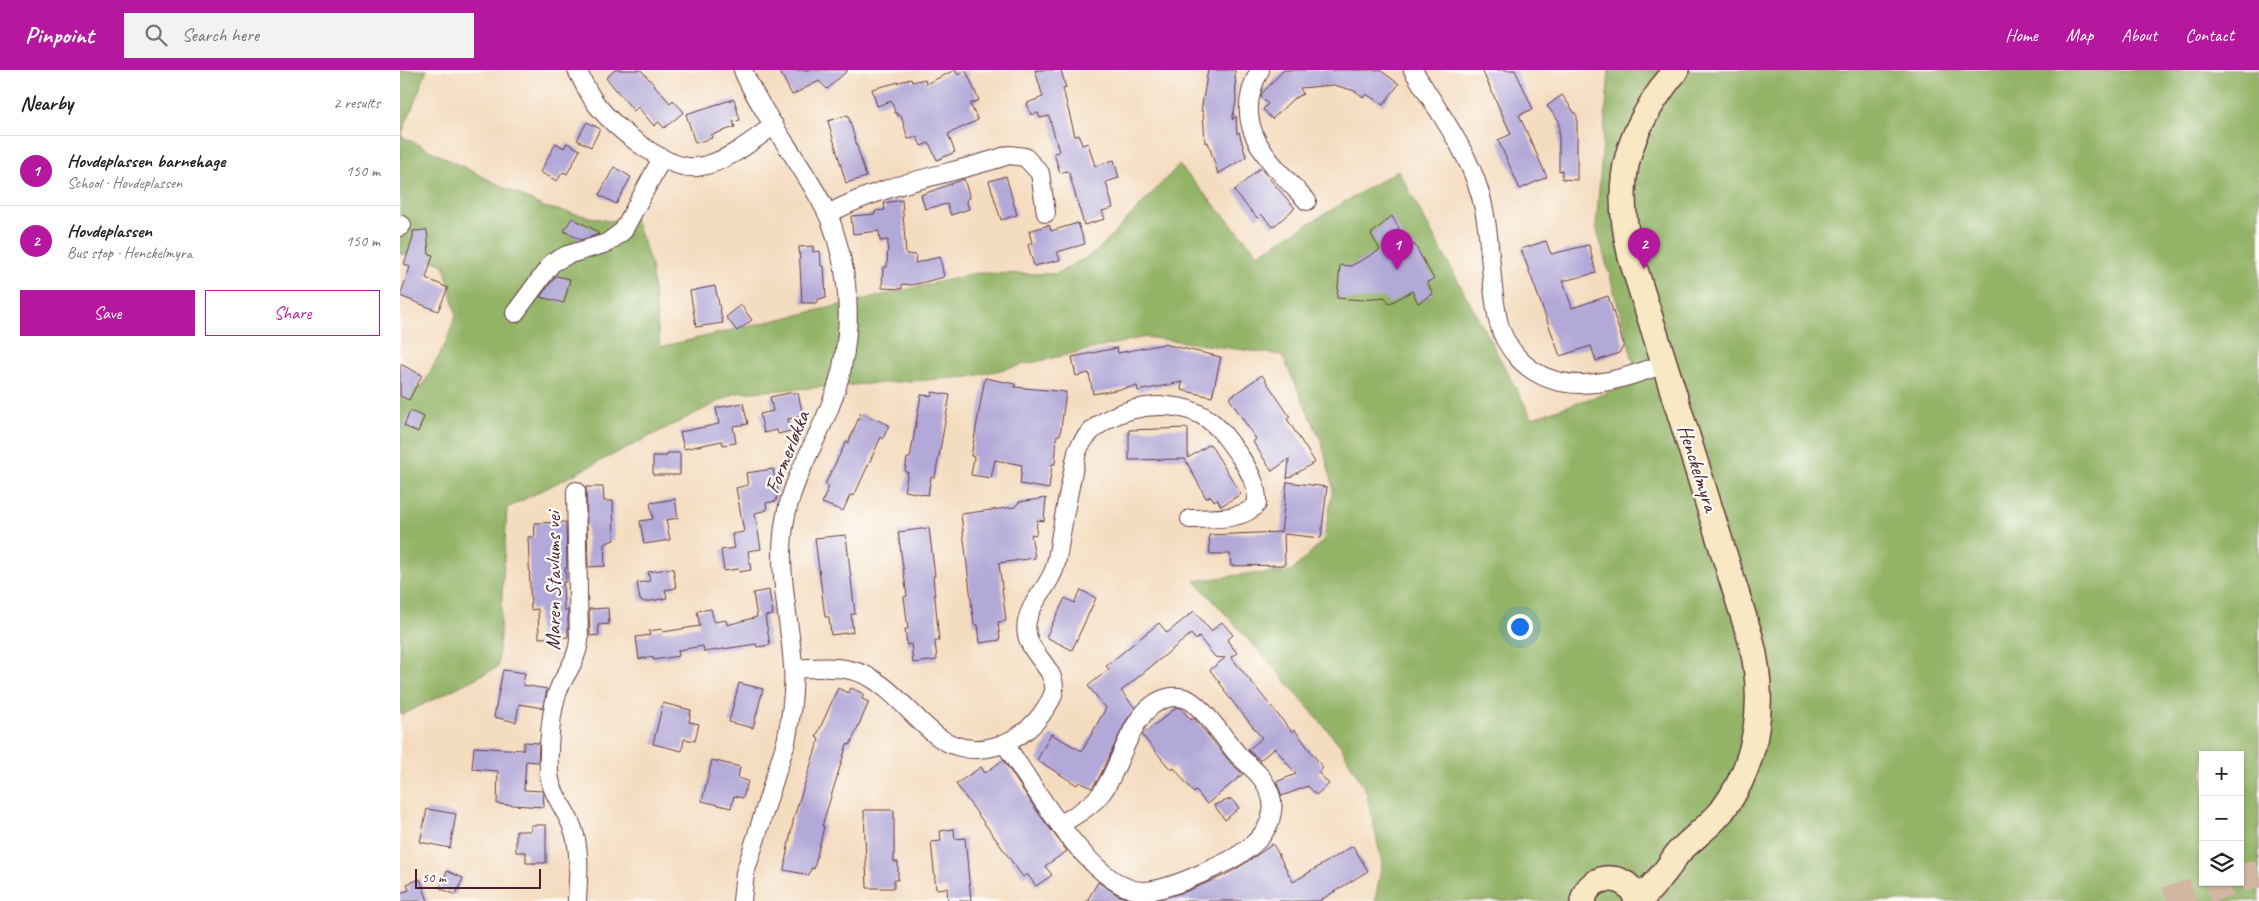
<!DOCTYPE html>
<html lang="en">
<head>
<meta charset="utf-8">
<style>
	body { margin:0; font-family:Caveat,sans-serif; background:#f2f2f2; color:#222 }
	.controls { position:absolute; right:15px; bottom:15px; display:grid; overflow:hidden; border-radius:0px; box-shadow:0 1px 4px #0004 }
	.controls button { width:45px; height:45px; display:grid; place-items:center; padding:0; border:0; border-bottom:1px solid #e0e0e0; background:#fff; color:#222; font:25px sans-serif }
	.scale { position:absolute; left:15px; bottom:12px; width:126px; box-sizing:border-box; padding-left:5px; border:2px solid #4a1f2b; border-top:0; font-size:14px; line-height:18px; white-space:nowrap; color:#4a1f2b; -webkit-text-stroke:4px #fdfcf7; paint-order:stroke }
	.you { position:absolute; left:1119px; top:556px; width:18px; height:18px; margin:-12px; border:4px solid #fff; border-radius:50%; background:#1a73e8; box-shadow:0 0 0 8px #1a73e833 }
	.badge { display:grid; place-items:center; width:32px; height:32px; border-radius:50%; background:#b5179e; color:#fff; font-size:16px; font-weight:700 }
	.pin { position:absolute; translate:-50% -41px; filter:drop-shadow(0 1px 2px #0008) }
	.pin::after { content:''; position:absolute; top:26px; width:18px; height:15px; background:inherit; clip-path:polygon(0 0,100% 0,50% 100%) }
	.list { margin:0; padding:0; list-style:none }
	h2 { display:flex; justify-content:space-between; align-items:center; height:65px; margin:0; padding:0 20px; font-size:21px }
	h2 small { font-size:16px; font-weight:400; color:#767676 }
	.list li { display:grid; grid-template-columns:32px 1fr auto; gap:15px; align-items:center; box-sizing:border-box; height:70px; padding:0 20px; border-top:1px solid #e0e0e0 }
	.list b { display:block; font-size:19px; white-space:nowrap }
	.list p { margin:0; font-size:16px; white-space:nowrap; color:#767676 }
	.list em { font-size:16px; font-style:normal; color:#767676 }
	.actions { display:flex; gap:10px; padding:15px 20px }
	.actions a { flex:1; padding:11px 0; border:1px solid #b5179e; border-radius:0px; text-align:center; font-size:18px; color:#b5179e }
	.actions .main { background:#b5179e; color:#fff }
	.icon { flex:none; width:28px; height:28px; fill:none; stroke:currentColor; stroke-width:2; stroke-linecap:round; stroke-linejoin:round }
	.map { position:relative; flex:none; width:1859px; height:831px; overflow:hidden }
	header { display:flex; align-items:center; gap:30px; box-sizing:border-box; height:70px; padding:0 25px; background:#b5179e; color:#fff }
	header strong { font-size:24px }
	nav { display:flex; gap:28px; margin-inline-start:auto; font-size:18px }
	.search { width:350px; height:45px; background:#f2f2f2; display:flex; align-items:center; gap:12px; box-sizing:border-box; padding:0 18px; border-radius:0px; color:#767676; font-size:19px }
	main { display:flex }
	aside { flex:1; background:#fff }
	.map>svg:first-child { display:block }
</style>
</head>
<body>
<header>
<strong>Pinpoint</strong>
<div class="search"><svg class="icon" aria-label="search" viewBox="0 0 24 24"><circle cx="10" cy="10" r="6"/><path d="M15 15l6 6"/></svg>Search here</div>
<nav><a>Home</a><a>Map</a><a>About</a><a>Contact</a></nav>
</header>
<main>
<aside>
<h2>Nearby<small>2 results</small></h2>
<ul class="list">
<li><span class="badge">1</span><div><b>Hovdeplassen barnehage</b><p>School · Hovdeplassen</p></div><em>150 m</em></li>
<li><span class="badge">2</span><div><b>Hovdeplassen</b><p>Bus stop · Henckelmyra</p></div><em>150 m</em></li>
</ul>
<div class="actions"><a class="main">Save</a><a>Share</a></div>
</aside>
<div class="map">
<svg width="1859" height="831" viewBox="0 0 1859 831">
	<rect width="100%" height="100%" fill="#fdfcf7"/>
	<filter id="ink" filterUnits="userSpaceOnUse"><feTurbulence type="fractalNoise" baseFrequency=".02" numOctaves="2"/><feDisplacementMap in="SourceGraphic" scale="10" xChannelSelector="R" yChannelSelector="G"/><feConvolveMatrix kernelMatrix="1 2 1 2 8 2 1 2 1" color-interpolation-filters="sRGB"/></filter>
	<filter id="wash" filterUnits="userSpaceOnUse"><feTurbulence type="fractalNoise" baseFrequency=".0096" numOctaves="4" result="noise"/><feDisplacementMap in="SourceGraphic" scale="20" xChannelSelector="R" yChannelSelector="G"/><feGaussianBlur stdDeviation="1.12" result="paint"/><feColorMatrix in="noise" values="0 0 0 0 0 0 0 0 0 0 0 0 0 0 0 0 0 1.4 0 .05"/><feComposite in="paint" operator="in"/></filter>
	<g filter="url(#wash)">
		<rect width="100%" height="100%" fill="#f4dcbf"/>
		<path fill="#93b366" stroke="#6e6948" fill-rule="evenodd" d="M0,0H27L1,66L144,137L209,151L234,147L251,194L260,277L577,203L656,204L696,182L779,95L858,184L998,100L1132,348L1239,312L1196,156L1209,0H1859V831H975L982,793L966,721L940,675L872,595L795,511L846,504L891,502L924,469L933,418L922,373L882,285L745,267L569,307L336,323L107,438L98,597L2,645L0,643V327L23,315L46,273L56,245L44,195L14,184H0ZM1803,685H1840V812H1803Z"/>
		<g id="blocks">
			<g fill="#b2a9d8">
				<path d="M215,0H241L270,33L273,30L284,42L264,58L259,52L254,56L238,37L234,41L206,8Z"/>
				<path d="M379,0H448L427,19L419,11L392,25Z"/>
				<path d="M555,0L558,5L566,1L579,30L570,34L578,50L548,64L555,82L537,90L529,73L521,76L517,67L508,69L501,45L498,46L497,43H495L492,31L477,36L472,19L511,9L512,12L525,9L526,14Z"/>
				<path d="M635,0H661L666,18L663,19L675,66L679,65L682,75L688,73L695,96L714,90L719,108L706,112L713,138L702,141L705,149L684,155L669,103L666,101L660,103L654,83L659,82L649,46L640,48L638,43L631,45L627,33L643,27Z"/>
				<path d="M808,0H835L836,32L832,50L836,46L837,64L839,62L846,87L818,104L808,72L805,73L803,41H801Z"/>
				<path d="M884,0H980L999,14L983,35L966,24L963,27L955,21L934,15L900,18L903,24L893,29L872,49L863,39L868,34L861,27L862,23Z"/>
				<path d="M1082,0H1115L1133,39L1119,45L1147,107L1120,119L1098,70L1111,64Z"/>
				<path d="M1162,25L1177,46V110L1162,109V100L1159,101V51L1147,36Z"/>
				<path d="M334,29L340,50L333,52L335,57L311,65L312,68L295,73L286,44Z"/>
				<path d="M448,45L466,107L446,113L428,51Z"/>
				<path d="M187,52L200,59L191,77L177,70Z"/>
				<path d="M156,73L164,78L167,73L180,80L167,104L163,102L157,111L140,102Z"/>
				<path d="M214,97L231,107L216,134L199,125Z"/>
				<path d="M860,98L895,138L873,157L861,144L857,148L834,121Z"/>
				<path d="M606,106L617,145L601,150L589,111Z"/>
				<path d="M564,109L570,128L566,130L569,139L551,145L547,134L525,139L521,125Z"/>
				<path d="M502,130L506,184L516,185L515,193L540,187L544,207L512,215L502,214V219L482,218L483,197H487L488,170L480,171L479,161L453,164L451,146L475,144V141L485,140L484,133Z"/>
				<path d="M992,146L1009,177L1014,174L1034,209L1027,212L1033,224L1018,233L1012,221L989,234L985,227L963,229V230L937,228L940,195L951,196L980,180L971,164Z"/>
				<path d="M172,148L193,159L199,164L181,170L164,161Z"/>
				<path d="M678,153L685,174L657,182L660,190L634,196L628,175L632,173L629,161L649,155L651,161Z"/>
				<path d="M27,160L29,184L33,185L26,208L48,218L38,241L0,226L10,197L4,194L13,168V161Z"/>
				<path d="M1146,171L1151,184L1189,175L1196,203L1163,211L1172,238L1208,226L1224,275L1219,283L1196,291L1191,276L1160,286L1121,179Z"/>
				<path d="M413,176V182L420,181L421,196H424L426,228L418,229V233H402L399,177Z"/>
				<path d="M156,206L170,209L164,233L140,227Z"/>
				<path d="M315,216L323,253L296,257L290,221Z"/>
				<path d="M341,235L352,250L337,261L326,247Z"/>
				<path d="M764,274L821,287L812,327L781,320L782,312L738,321L737,316L693,324L689,303L676,306L672,287L717,278L718,283Z"/>
				<path d="M0,294L22,305L9,330L0,326Z"/>
				<path d="M862,305L890,347L887,349L915,392L887,409L889,389L872,401L853,372L856,369L829,328Z"/>
				<path d="M585,308L615,314V317L666,322L660,365H657L655,394H652L649,419L620,414L622,395L595,390L591,408L571,405L574,387L571,386Z"/>
				<path d="M532,322L550,325L535,407H531L528,425L504,421L508,402H505L507,388H510L521,325L532,326Z"/>
				<path d="M390,323H398L403,346L388,349L391,361L378,364L377,360L364,363L360,344L373,341L370,327Z"/>
				<path d="M343,333L348,354L333,356L336,373L323,375L322,371L284,379L280,362L319,354L316,338Z"/>
				<path d="M10,341L24,347L18,362L4,356Z"/>
				<path d="M461,343L489,355L483,369L481,367L454,426L450,425L443,441L422,433L429,416L425,414L446,372L448,373Z"/>
				<path d="M788,358V388L810,374L841,424L821,436L817,429L814,431L811,426L806,428L785,389L729,390V360Z"/>
				<path d="M267,383H280V405H253V386H267Z"/>
				<path d="M373,399L378,422L376,431L366,433L367,440L355,443L361,479L348,481L351,500L339,502L338,499L324,501L321,480L335,478L332,464L344,462L336,418L348,415L346,403Z"/>
				<path d="M887,412L927,417L921,468L884,464L885,495L831,496L830,484H810L809,465L881,462Z"/>
				<path d="M186,417H203L204,431H213L214,470L204,474L205,496L188,497Z"/>
				<path d="M646,428L644,451L637,450L636,465L631,464L635,488L599,493L606,551L598,552L600,570L580,573L578,555H574L561,444L615,437L619,432Z"/>
				<path d="M275,429L278,448L266,450L270,470L244,474L240,451L253,449L250,433Z"/>
				<path d="M166,452L167,498H165L166,512H163L164,540H168V567L139,568L138,539L131,540L128,467H135L134,453Z"/>
				<path d="M529,458L535,506H533L539,571H535L537,590L513,593L511,574L507,575L505,559H508L504,527L507,526L498,462Z"/>
				<path d="M446,465L455,544H451L453,562L431,565L429,547H425L415,468Z"/>
				<path d="M273,498L276,518L265,520L267,528L245,532L240,530L237,513L250,511L248,502Z"/>
				<path d="M369,520L373,545L365,546L370,575L357,577L356,574L304,582L303,576L278,580L279,586L253,590V587L239,589L236,567L250,565L249,561L262,559L263,562L300,556L297,541L311,539L314,552L326,550L327,555L357,547L353,523Z"/>
				<path d="M681,520L696,528L672,580L646,567L665,528L674,533Z"/>
				<path d="M208,538L209,554L198,555L199,565L190,566L189,539Z"/>
				<path d="M794,541L811,561L822,552L833,565L827,570L837,583L831,587L892,662L895,660L923,698L918,702L929,714L916,725L908,716L882,726L876,712L896,704L875,678L860,690L848,680L862,668L824,621L825,620L810,600L825,588L815,587L799,567L796,570L791,564L721,621L735,638L726,651L699,708L692,718L679,712L677,715L637,690L651,664L682,681L706,638L688,616L709,599L706,596L759,553L767,563Z"/>
				<path d="M103,600L125,603L123,615L147,619L143,638L119,634L116,652L94,647Z"/>
				<path d="M339,613L363,619L353,658L329,652Z"/>
				<path d="M438,618L448,623L451,618L464,624L462,629L469,632L450,675L447,674L422,756H424L414,799L411,798L409,805L384,800L385,792L394,747L419,669L416,667Z"/>
				<path d="M263,633L291,640L289,652L299,654L295,671L284,669L282,681L253,674Z"/>
				<path d="M777,637L781,638L791,650L794,648L831,693L843,704L807,734L796,721L794,723L774,698L771,700L742,665Z"/>
				<path d="M124,672L139,673L138,692L126,691L124,720L143,721L144,737L97,734L98,701L72,699L74,677L123,680Z"/>
				<path d="M312,690L340,697L338,708L348,711L343,728L334,726L331,738L302,731Z"/>
				<path d="M603,690L639,744L667,781L645,796L652,805L636,816L627,804L623,807L556,714L581,697L585,703Z"/>
				<path d="M831,729L839,738L825,750L814,735Z"/>
				<path d="M27,739L56,744L50,778L20,772Z"/>
				<path d="M464,740H494V792H498V810H494V818H467Z"/>
				<path d="M131,755H146V793H126V782H116V761H131Z"/>
				<path d="M554,759L555,769L565,768L571,831H548L547,818L536,819L531,772L541,771L540,761Z"/>
				<path d="M873,774L893,812L953,776L968,801L919,831H751L785,822L823,806L841,796Z"/>
				<path d="M47,801L63,808L56,825L40,818Z"/>
				<path d="M20,809L28,831H0V823L9,820L7,814Z"/>
				<path d="M698,812L718,825L734,831H687Z"/>
			</g>
		</g>
	</g>
	<g filter="url(#ink)">
		<use href="#blocks" fill-opacity="0" stroke="#643b41" stroke-width="1"/>
		<g fill="none" stroke-linecap="round" stroke-linejoin="round">
			<g stroke="#d2b6a1" stroke-width="28" stroke-dasharray="28 14" stroke-linecap="butt">
				<path d="M1840,809L1859,803"/>
				<path d="M1767,831L1829,812"/>
			</g>
			<defs>
				<g id="street">
					<path d="M177,0C183,12 188,23 196,34C214,57 266,101 297,97C326,93 351,72 374,55"/>
					<path d="M860,0C828,57 870,92 907,131"/>
					<path d="M1013,0C1037,40 1066,77 1080,123C1092,165 1089,208 1098,250C1101,265 1109,278 1119,289C1160,331 1217,311 1264,294"/>
					<path d="M428,144C484,113 549,105 609,85L625,87L640,103L646,143"/>
					<path d="M0,157L2,155"/>
					<path d="M115,243L152,193L167,185L207,173L223,161L262,88"/>
					<path d="M176,421L179,571C177,589 168,600 160,616C150,638 148,679 149,703C150,722 167,741 173,759C181,781 178,808 177,831"/>
					<path d="M394,599C412,598 432,596 450,600C486,607 509,645 537,666C573,693 623,675 645,639C649,633 654,626 654,619C655,594 621,581 627,551C631,531 649,517 655,497C659,483 660,467 663,453C667,429 672,406 677,382C694,339 765,324 803,346C820,356 830,373 841,388C850,402 858,417 857,434C843,451 810,448 790,449"/>
					<path d="M605,674C632,713 693,821 743,821C765,821 798,805 818,796C840,786 869,768 872,742C874,731 869,719 863,710C856,700 847,694 839,686C826,671 805,639 789,630C781,626 775,626 767,628C729,638 723,697 700,725C690,737 674,746 661,754"/>
					<path d="M342,831L345,803L386,672C391,647 395,622 393,597C390,547 376,500 385,450C392,410 414,376 429,339C449,291 453,236 441,186C437,172 434,156 427,143C412,112 391,83 372,53C362,36 350,19 343,0"/>
				</g>
				<g id="secondary">
					<path d="M1183,831C1189,801 1230,802 1237,831"/>
					<path d="M1240,831C1248,820 1259,810 1267,799C1271,794 1274,788 1278,783C1292,768 1309,757 1322,741C1360,691 1366,626 1350,567L1231,187C1212,110 1226,62 1276,0"/>
				</g>
			</defs>
			<use href="#street" stroke="#643b41" stroke-width="20"/>
			<use href="#secondary" stroke="#643b41" stroke-width="28"/>
			<use href="#street" stroke="#fff" stroke-width="18"/>
			<use href="#secondary" stroke="#f8e8c3" stroke-width="25"/>
		</g>
	</g>
	<g text-anchor="middle" dominant-baseline="central" stroke-width="4.5" stroke-linejoin="round" paint-order="stroke">
		<g font-size="21" fill="#4a1f2b" stroke="#fdfcf7">
			<text transform="translate(387 382) rotate(-68)">Formerløkka</text>
			<text transform="translate(1298 398) rotate(72)">Henckelmyra</text>
			<text transform="translate(153 511) rotate(-90)">Maren Stavlums vei</text>
		</g>
	</g>
</svg>
<div class="controls">
<button>+</button>
<button>−</button>
<button><svg class="icon" aria-label="layers" viewBox="0 0 24 24"><path d="M12 4l9 5-9 5-9-5zM3 14l9 5 9-5"/></svg></button>
</div>
<div class="scale">50 m</div>
<div class="you"></div>
<div class="pin badge" style="left:997px;top:200px">1</div>
<div class="pin badge" style="left:1244px;top:199px">2</div>
</div>
</main>
</body>
</html>
